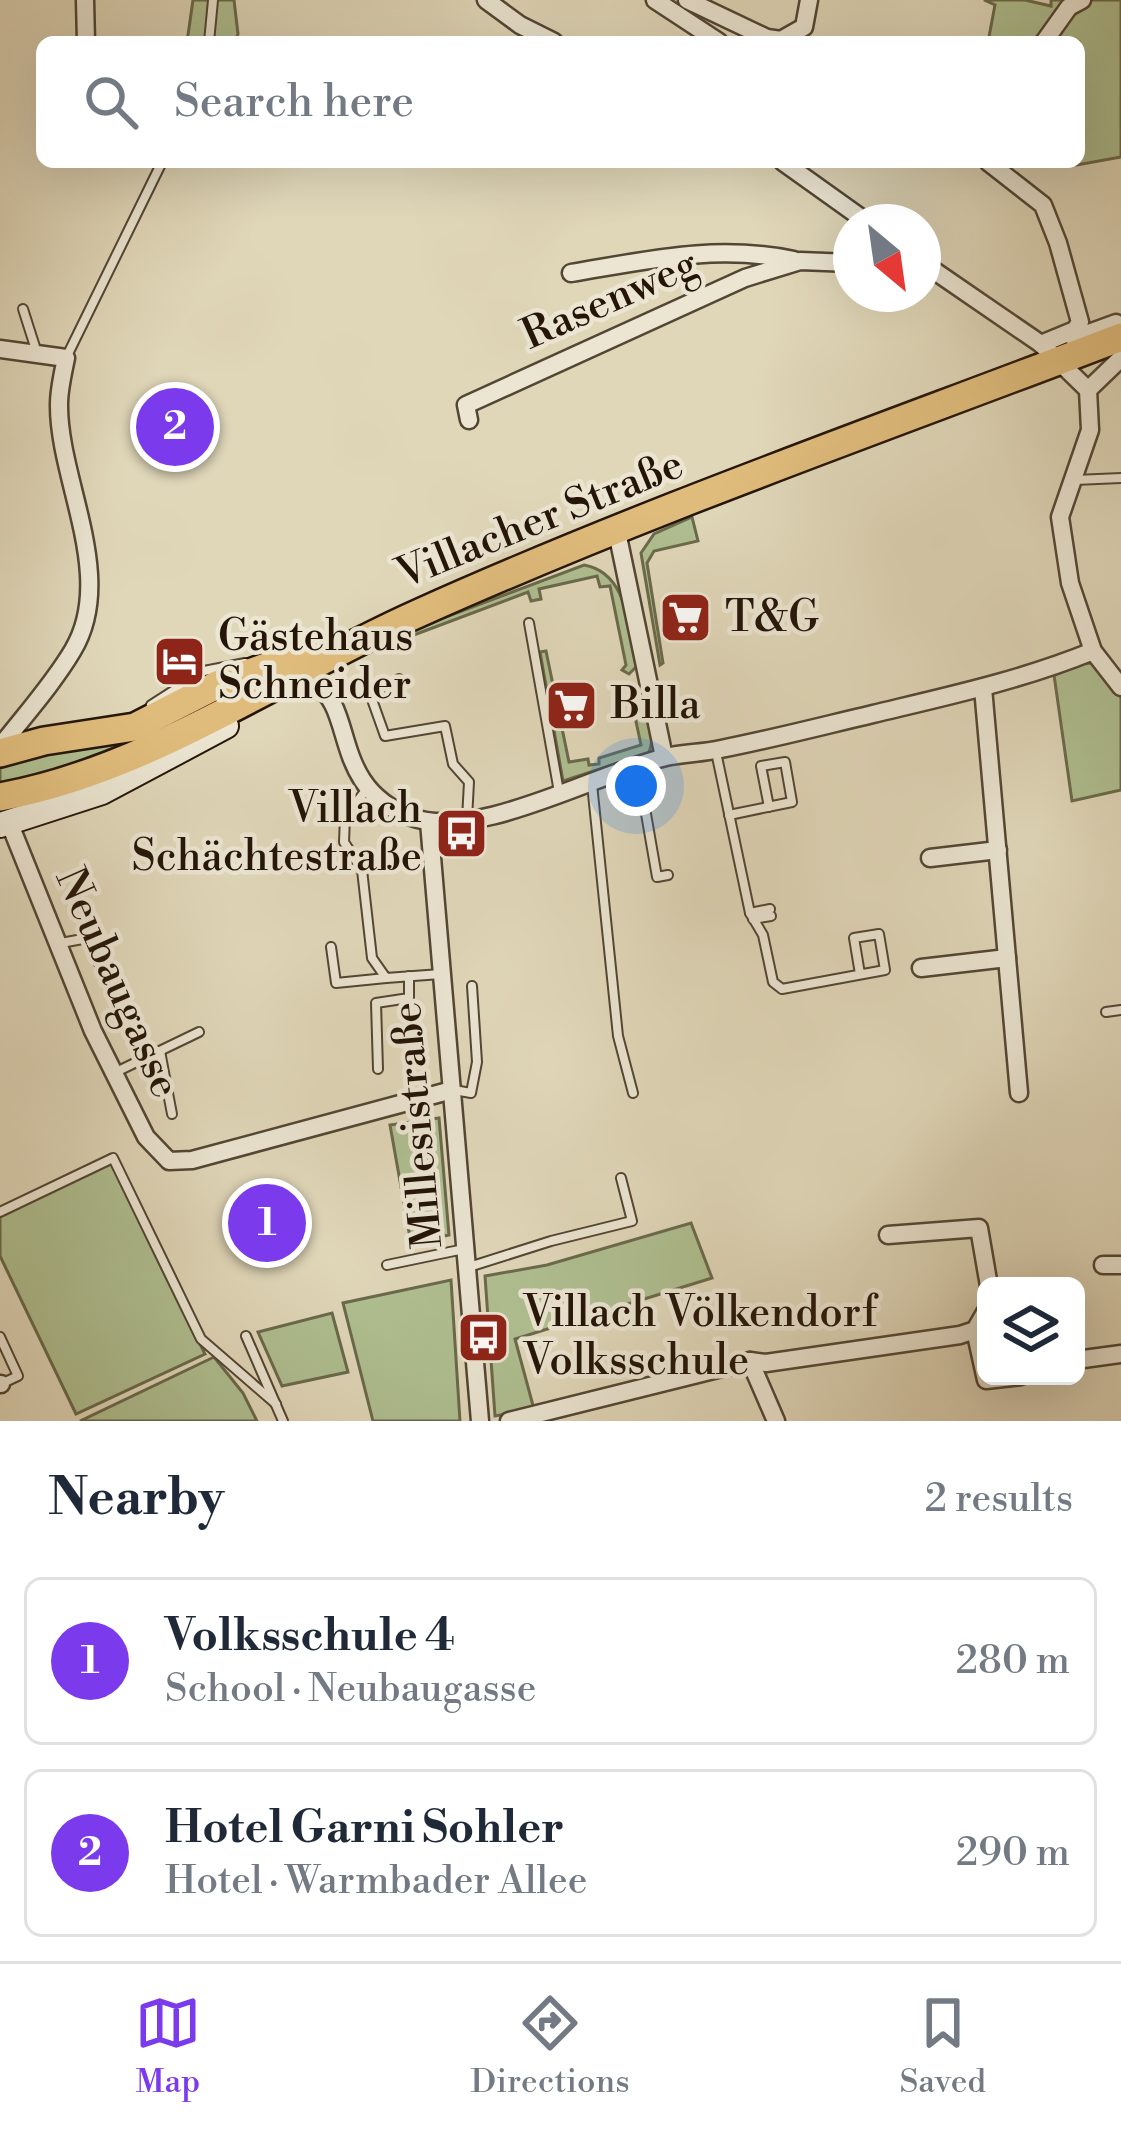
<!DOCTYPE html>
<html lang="en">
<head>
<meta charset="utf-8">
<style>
	body { margin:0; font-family:"Libre Bodoni",serif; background:#f2f2f3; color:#1f2937 }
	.controls { position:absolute; right:36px; bottom:36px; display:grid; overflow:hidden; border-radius:18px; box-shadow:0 12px 48px #0002 }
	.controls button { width:108px; height:108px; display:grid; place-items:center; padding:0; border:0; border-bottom:3px solid #e0e1e3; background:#fff; color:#1f2937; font:60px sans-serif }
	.compass { position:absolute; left:833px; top:204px; width:108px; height:108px; border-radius:50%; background:#fff; box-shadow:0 12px 48px #0002; rotate:151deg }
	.you { position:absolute; left:636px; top:786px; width:42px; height:42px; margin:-30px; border:9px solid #fff; border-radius:50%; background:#1a73e8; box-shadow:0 0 0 18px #1a73e833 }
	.badge { display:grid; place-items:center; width:78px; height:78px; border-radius:50%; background:#7c3aed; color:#fff; font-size:39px; font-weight:700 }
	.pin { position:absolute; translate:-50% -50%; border:6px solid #fff; box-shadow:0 3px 12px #0006 }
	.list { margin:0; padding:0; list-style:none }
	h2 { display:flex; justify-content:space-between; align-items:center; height:156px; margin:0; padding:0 48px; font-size:51px }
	h2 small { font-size:39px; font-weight:400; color:#747a83 }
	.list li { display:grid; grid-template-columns:78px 1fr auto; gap:36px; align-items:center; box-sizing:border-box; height:168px; margin:0 24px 24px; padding:0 24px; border:3px solid #e0e1e3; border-radius:18px }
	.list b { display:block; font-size:45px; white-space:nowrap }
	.list p { margin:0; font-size:39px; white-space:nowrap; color:#747a83 }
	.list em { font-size:39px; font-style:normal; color:#747a83 }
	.icon { flex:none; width:66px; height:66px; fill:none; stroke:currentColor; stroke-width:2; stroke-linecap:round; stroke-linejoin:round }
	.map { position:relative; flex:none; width:1121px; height:1421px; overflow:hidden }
	.search { position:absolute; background:#fff; box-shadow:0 12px 48px #0002; left:36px; right:36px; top:36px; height:132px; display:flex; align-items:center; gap:30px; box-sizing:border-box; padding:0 42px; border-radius:18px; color:#747a83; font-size:45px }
	.sheet { height:540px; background:#fff }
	nav { display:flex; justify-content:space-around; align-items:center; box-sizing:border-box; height:168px; border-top:3px solid #e0e1e3; background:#fff; font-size:33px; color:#747a83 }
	nav a { display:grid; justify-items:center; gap:6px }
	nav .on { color:#7c3aed }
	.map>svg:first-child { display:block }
</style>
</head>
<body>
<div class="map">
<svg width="1121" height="1421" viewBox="0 0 1121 1421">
	<rect width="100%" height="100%" fill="#e0d7b9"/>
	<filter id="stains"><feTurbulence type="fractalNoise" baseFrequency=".00167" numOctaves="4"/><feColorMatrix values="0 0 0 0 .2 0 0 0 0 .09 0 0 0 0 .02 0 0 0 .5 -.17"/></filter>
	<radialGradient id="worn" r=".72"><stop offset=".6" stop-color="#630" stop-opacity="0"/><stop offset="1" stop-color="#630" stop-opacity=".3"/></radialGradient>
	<g fill="#afbf91" stroke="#6a6a4c" stroke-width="3">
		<path d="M193,0H234L238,34L235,42H187Z"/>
		<path d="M984,0H1025L1051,6V0H1121V157L1077,165L1079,42H988L995,5Z"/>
		<path d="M692,517L698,541L654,551L647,563L663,663L660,665L641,553L654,534Z"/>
		<path d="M584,565C629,573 628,629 637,666L629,674L622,670L626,665L610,586L600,587L597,576L539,589L541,599L531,601L528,592L358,656L443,618Z"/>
		<path d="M546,651L569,762L588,759L589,765L599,764V758L641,745L631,698L627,697L634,692L643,696L652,741L649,753L563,781L540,652Z"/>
		<path d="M1085,663L1103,664L1121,688V790L1072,801L1054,675Z"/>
		<path d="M258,679C176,728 93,764 0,787V761Z"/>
		<path d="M439,1118L449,1235L411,1243L390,1125Z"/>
		<path d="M112,1162L205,1354L76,1414L0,1256V1216Z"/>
		<path d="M691,1223L712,1278L515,1339L534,1409L495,1416L485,1276L547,1265Z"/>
		<path d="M451,1280L460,1421H373L343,1303Z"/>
		<path d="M332,1313L348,1372L282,1386L258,1332Z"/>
		<path d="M214,1357L243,1393L257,1421H80Z"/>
	</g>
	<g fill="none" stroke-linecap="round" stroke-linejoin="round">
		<defs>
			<g id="lane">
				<path d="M209,42L213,0"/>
				<path d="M23,309L37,353"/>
				<path d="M66,358L162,162"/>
				<path d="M1075,480L1121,478"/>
				<path d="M529,623L559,792"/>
				<path d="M399,679L370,694L385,736L445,726L453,764L469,782L467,819"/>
				<path d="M151,705L204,671L245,663"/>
				<path d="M716,752L750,913L763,935L773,982L782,989L885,970L879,934L854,938L860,974"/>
				<path d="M638,768L657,877L668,875"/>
				<path d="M592,784L618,1036L633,1093"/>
				<path d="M367,789L345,817L344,842L362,870L372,958L386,978L441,974"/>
				<path d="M729,815L792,802L785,762L761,766L769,807"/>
				<path d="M750,913L770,909"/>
				<path d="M753,919L771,916"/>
				<path d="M61,943L88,938L98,962"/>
				<path d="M331,947L336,983L386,978"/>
				<path d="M1106,1012L1121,1010"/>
				<path d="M160,1051L172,1114"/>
				<path d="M378,1069L376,1003L409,998V976"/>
				<path d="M116,1072L199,1032"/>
				<path d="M454,1090L471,1093L477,1062L472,986"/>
				<path d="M0,1212L113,1158L201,1339L276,1404"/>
				<path d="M387,1265L464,1249"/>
				<path d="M469,1267L551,1241L632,1221L621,1178"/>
				<path d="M246,1336L283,1421"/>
				<path d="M0,1337L18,1376L1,1384"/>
			</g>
			<g id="street">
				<path d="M85,0L86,42"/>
				<path d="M486,0L520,25L554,42"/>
				<path d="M655,0L719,42"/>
				<path d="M687,0L767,38L781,40L804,27L809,0"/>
				<path d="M1044,42L1069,7L1082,0"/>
				<path d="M783,162L867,222"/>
				<path d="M988,162L1043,205L1058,243L1080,322L1075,330L1041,344"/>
				<path d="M923,263L1041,344L1088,390L1090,430L1060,517L1070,583L1093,651L1121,687"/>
				<path d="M571,273C649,260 715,244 794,260"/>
				<path d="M1069,334L1075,338L1116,323"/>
				<path d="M0,349L66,358C63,373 59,389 59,404C58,480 117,576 73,650C53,684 24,716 0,747"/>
				<path d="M1088,390L1121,358"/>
				<path d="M469,420L466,405L745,278L800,261L851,263"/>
				<path d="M617,532L664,757"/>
				<path d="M314,684C357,707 329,787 411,817C478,842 598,772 666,757C684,753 703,753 721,749C772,739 822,726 873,714C948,696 1022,680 1093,651"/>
				<path d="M983,688L1019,1093"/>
				<path d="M9,822L93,1031L146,1137L169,1161L192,1160L452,1090"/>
				<path d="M429,822L480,1421"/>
				<path d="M930,858L998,850"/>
				<path d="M921,968L1007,958"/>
				<path d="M888,1235L979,1228L989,1286"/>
				<path d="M1103,1265H1121"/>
				<path d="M975,1330L986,1380L1021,1376"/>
				<path d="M1076,1360L1121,1354"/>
				<path d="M750,1361L776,1421"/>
				<path d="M0,1384H1"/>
				<path d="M509,1421L750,1361L766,1363L960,1335L975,1330L986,1311"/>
			</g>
			<path id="secondary" d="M0,825L102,792L226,726"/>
			<g id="primary">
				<path d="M0,753L44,741L135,727L217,685L315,649"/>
				<path d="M0,797C149,770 280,675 417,614C646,511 886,427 1121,337"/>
			</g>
		</defs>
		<use href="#lane" stroke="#534634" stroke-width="12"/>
		<use href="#street" stroke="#534634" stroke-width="21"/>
		<use href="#secondary" stroke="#241508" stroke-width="28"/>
		<use href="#primary" stroke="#241508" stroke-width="32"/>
		<use href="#lane" stroke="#ebe5d2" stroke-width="8"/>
		<use href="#street" stroke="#ebe5d2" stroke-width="16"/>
		<use href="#secondary" stroke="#ebe5d2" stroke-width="24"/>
		<use href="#primary" stroke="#e0bc7c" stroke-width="27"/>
	</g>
	<defs>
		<symbol id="supermarket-square" viewBox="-11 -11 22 22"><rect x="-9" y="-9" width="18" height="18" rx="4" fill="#8f2418" stroke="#ebe5d2"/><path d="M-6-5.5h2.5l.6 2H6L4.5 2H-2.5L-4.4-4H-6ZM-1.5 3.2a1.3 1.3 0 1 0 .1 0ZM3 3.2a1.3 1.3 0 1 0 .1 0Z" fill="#fff"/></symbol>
		<symbol id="hotel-square" viewBox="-11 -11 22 22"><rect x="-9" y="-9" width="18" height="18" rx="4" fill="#8f2418" stroke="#ebe5d2"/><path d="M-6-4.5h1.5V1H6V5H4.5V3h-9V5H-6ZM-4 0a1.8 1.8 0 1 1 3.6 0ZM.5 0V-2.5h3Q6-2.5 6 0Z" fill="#fff"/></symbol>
		<symbol id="bus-square" viewBox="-11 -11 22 22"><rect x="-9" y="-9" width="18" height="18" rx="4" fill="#8f2418" stroke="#ebe5d2"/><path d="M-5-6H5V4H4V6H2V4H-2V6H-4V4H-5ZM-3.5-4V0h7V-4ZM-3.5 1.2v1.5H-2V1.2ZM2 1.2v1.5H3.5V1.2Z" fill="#fff"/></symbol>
	</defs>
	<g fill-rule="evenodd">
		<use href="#supermarket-square" x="656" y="588" width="59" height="59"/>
		<use href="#hotel-square" x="150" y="632" width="59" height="59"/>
		<use href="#supermarket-square" x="542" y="676" width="59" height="59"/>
		<use href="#bus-square" x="432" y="804" width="59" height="59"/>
		<use href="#bus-square" x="454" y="1308" width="59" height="59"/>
	</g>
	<g text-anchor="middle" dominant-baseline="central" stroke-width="9" stroke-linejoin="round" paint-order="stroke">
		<g font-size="42" fill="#241508" stroke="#ebe5d2">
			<text transform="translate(610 300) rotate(-24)">Rasenweg</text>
			<text transform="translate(540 520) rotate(-22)">Villacher Straße</text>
			<text transform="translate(117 983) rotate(66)">Neubaugasse</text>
			<text transform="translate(418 1125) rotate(-95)">Millesistraße</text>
		</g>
		<g font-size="42" fill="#241508" stroke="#ebe5d2" text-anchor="start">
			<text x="725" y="618">T&amp;G</text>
			<text x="218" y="637">Gästehaus<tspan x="218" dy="48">Schneider</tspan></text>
			<text x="611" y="705">Billa</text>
			<text x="422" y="809" text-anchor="end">Villach<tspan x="422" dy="48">Schächtestraße</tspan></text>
			<text x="523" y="1313">Villach Völkendorf<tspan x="523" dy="48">Volksschule</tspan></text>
		</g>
	</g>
	<rect width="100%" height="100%" filter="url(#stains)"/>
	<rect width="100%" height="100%" fill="url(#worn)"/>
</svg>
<div class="controls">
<button><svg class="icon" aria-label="layers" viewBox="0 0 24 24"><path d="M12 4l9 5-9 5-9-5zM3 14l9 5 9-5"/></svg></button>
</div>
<svg class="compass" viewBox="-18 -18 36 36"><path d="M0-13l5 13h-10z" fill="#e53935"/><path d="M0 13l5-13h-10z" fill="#747a83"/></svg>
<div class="you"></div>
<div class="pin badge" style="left:267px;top:1223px">1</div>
<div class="pin badge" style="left:175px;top:427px">2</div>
<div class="search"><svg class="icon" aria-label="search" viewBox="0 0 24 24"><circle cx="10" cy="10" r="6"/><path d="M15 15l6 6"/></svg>Search here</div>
</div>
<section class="sheet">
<h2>Nearby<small>2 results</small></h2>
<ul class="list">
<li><span class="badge">1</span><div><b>Volksschule 4</b><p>School · Neubaugasse</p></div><em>280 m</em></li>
<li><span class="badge">2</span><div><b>Hotel Garni Sohler</b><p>Hotel · Warmbader Allee</p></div><em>290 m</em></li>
</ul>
</section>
<nav>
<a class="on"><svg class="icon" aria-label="map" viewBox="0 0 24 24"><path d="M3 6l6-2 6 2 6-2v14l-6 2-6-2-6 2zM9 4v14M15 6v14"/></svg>Map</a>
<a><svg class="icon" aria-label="directions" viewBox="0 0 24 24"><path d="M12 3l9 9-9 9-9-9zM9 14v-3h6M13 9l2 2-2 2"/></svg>Directions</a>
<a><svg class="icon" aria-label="saved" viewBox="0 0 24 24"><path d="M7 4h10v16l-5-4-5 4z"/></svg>Saved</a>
</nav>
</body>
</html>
